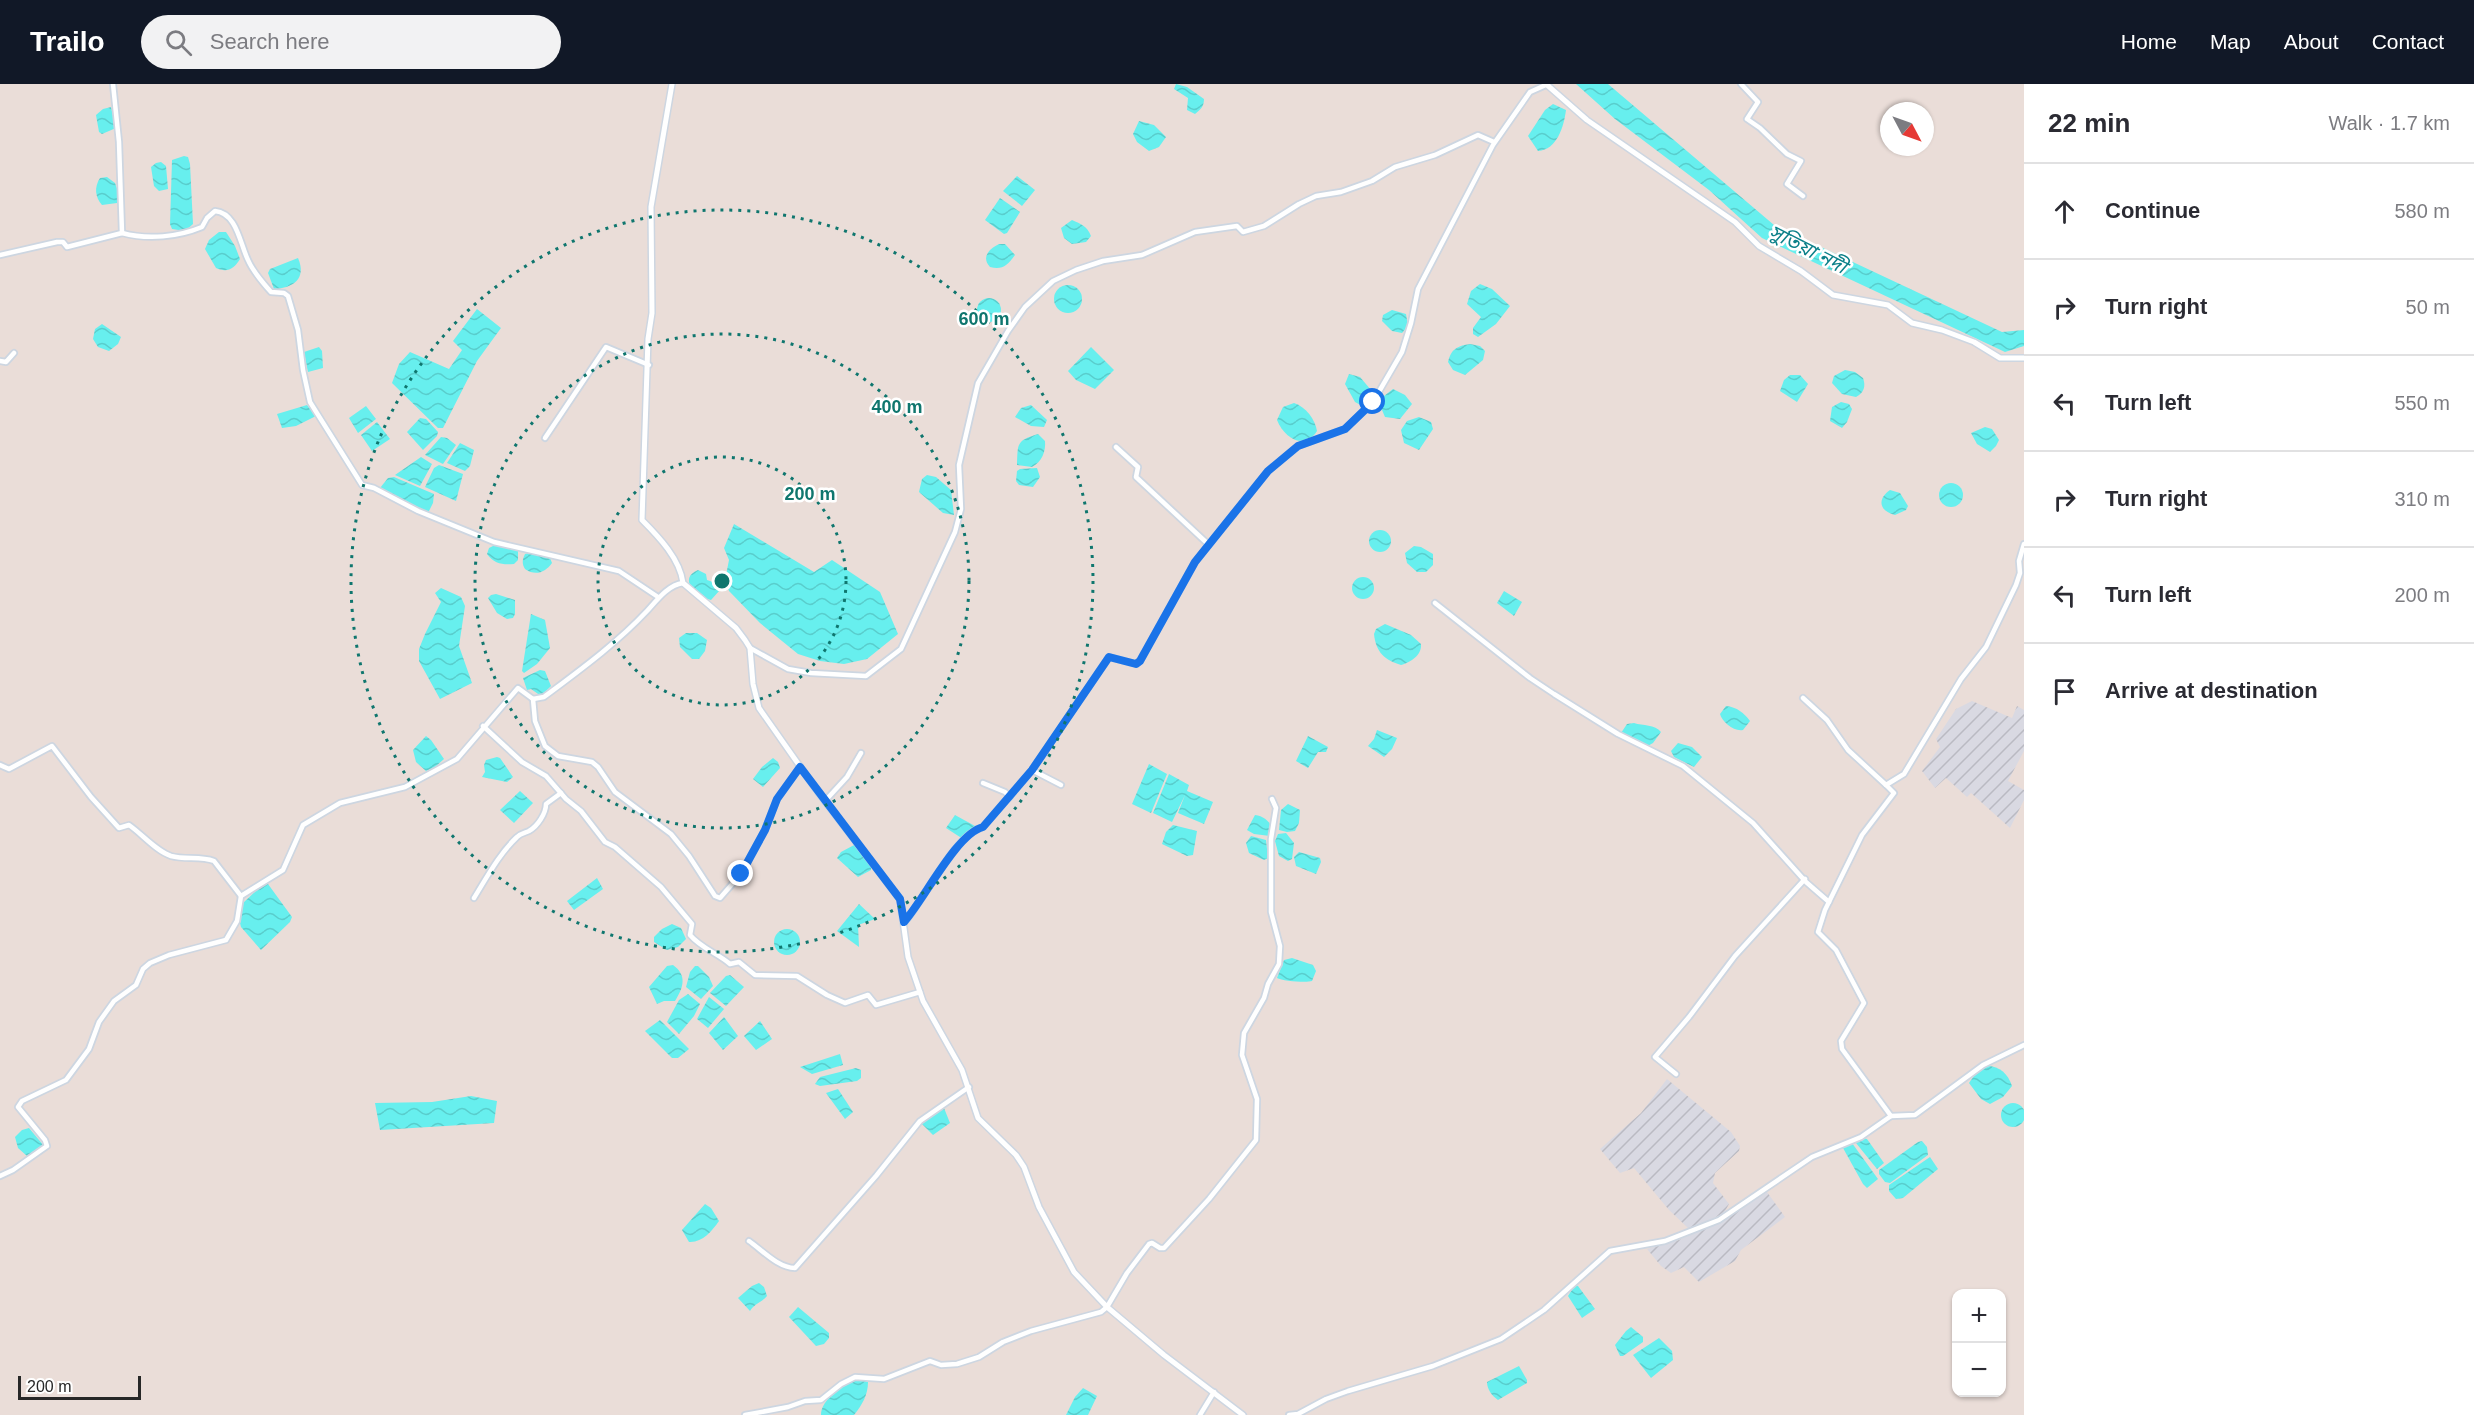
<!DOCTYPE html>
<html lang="en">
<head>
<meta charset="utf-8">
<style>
	body { margin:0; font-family:Arial,"Noto Sans Bengali",sans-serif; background:#f2f2f3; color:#2b2b33 }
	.controls { position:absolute; right:18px; bottom:18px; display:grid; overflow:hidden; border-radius:12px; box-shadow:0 2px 4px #0004 }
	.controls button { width:54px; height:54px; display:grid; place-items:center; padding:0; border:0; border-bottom:2px solid #e1e1e2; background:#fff; color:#2b2b33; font:30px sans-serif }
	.compass { position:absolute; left:1880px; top:18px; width:54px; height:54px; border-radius:50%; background:#fff; box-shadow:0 2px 4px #0004; rotate:131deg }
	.scale { position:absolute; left:18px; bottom:15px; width:123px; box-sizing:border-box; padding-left:6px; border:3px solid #272727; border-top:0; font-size:16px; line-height:21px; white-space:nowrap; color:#272727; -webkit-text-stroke:4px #fff; paint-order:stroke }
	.stop { position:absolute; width:18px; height:18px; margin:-14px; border:4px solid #1a73e8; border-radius:50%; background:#fff }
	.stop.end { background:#1a73e8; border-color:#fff; box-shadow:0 2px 6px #0008 }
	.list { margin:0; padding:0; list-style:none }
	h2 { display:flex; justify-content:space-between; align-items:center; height:78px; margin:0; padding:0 24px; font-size:26px }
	h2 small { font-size:20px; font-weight:400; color:#7c7c81 }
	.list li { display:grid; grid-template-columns:39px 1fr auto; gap:18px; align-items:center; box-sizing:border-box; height:96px; padding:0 24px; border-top:2px solid #e1e1e2 }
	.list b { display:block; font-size:22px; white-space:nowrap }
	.list em { font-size:20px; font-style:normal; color:#7c7c81 }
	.icon { flex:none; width:33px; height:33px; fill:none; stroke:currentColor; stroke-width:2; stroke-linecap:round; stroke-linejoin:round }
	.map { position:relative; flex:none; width:2024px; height:1331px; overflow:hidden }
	header { display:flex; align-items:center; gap:36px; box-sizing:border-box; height:84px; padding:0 30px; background:#111827; color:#fff }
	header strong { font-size:28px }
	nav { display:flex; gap:33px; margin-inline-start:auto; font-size:21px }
	.search { width:420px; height:54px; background:#f2f2f3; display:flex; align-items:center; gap:15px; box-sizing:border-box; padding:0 21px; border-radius:33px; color:#7c7c81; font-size:22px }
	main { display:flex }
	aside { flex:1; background:#fff }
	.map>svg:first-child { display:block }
</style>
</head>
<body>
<header>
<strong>Trailo</strong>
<div class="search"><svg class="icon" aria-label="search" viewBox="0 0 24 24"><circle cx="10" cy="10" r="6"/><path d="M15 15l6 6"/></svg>Search here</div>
<nav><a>Home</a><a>Map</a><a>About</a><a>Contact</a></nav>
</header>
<main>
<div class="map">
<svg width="2024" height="1331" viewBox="0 0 2024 1331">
	<defs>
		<pattern id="industrial-furrows" width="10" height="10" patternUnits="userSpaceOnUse" patternTransform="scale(1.5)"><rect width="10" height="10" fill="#d9d9e2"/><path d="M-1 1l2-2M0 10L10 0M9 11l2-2" fill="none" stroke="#babac2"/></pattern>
		<pattern id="water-waves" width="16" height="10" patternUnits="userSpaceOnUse" patternTransform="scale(1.5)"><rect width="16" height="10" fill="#67efee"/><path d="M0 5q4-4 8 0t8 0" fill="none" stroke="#59cdcc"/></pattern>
	</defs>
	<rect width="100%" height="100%" fill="#eaddd8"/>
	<g fill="url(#industrial-furrows)">
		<path d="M1972,617L2012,634L2017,622L2024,626V667L2008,697L2024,706V716L2010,744L1971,709L1967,713L1946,694L1935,704L1922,687L1940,663L1936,655L1956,625Z"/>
		<path d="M1667,995L1731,1048L1740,1062L1739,1067L1715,1089L1713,1099L1729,1120L1724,1129L1695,1144H1688L1669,1126L1634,1084L1620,1089L1600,1065L1641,1029Z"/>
		<path d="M1767,1108L1785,1133L1741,1166L1735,1177L1699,1198L1684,1183L1671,1189L1661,1182L1647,1165L1679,1156L1723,1137Z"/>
	</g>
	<g fill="url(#water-waves)">
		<path d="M1176,0L1187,3L1204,15C1204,23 1200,26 1195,30L1187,26L1188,14L1174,5Z"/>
		<path d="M1576,0H1608L1774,141L2002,248L2024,246V262L2005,268L1762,154L1709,106L1615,35Z"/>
		<path d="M1553,20L1566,26C1564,42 1557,66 1538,67L1528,52L1545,26Z"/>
		<path d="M111,23L116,44L102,50L99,48L96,31L103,25Z"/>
		<path d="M1139,37L1154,41L1166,53L1159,63L1149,67L1137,58L1133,50Z"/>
		<path d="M184,72L188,73L190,80L193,140L185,147L172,145L170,140L172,76Z"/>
		<path d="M161,78L166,82L168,105L159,107L154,102L151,83L156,79Z"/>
		<path d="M1017,92L1035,106L1022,122L1003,107Z"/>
		<path d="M107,93L115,99L120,113L117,119L102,121C95,113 94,103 100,94Z"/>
		<path d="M1000,114L1020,128L1007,149L1004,150L985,136Z"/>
		<path d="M1072,136C1081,140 1087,142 1091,152L1086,158L1072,160L1064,154L1061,144Z"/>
		<path d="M219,148H226L235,162L240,175C234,185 227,189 216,184L205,165L209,156Z"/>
		<path d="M999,160H1005L1015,171C1007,182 1002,186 990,183C981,173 989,165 999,160Z"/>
		<path d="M298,174C307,195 293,204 274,205L268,189L270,185Z"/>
		<path d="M1480,200L1492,205L1510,222L1496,240L1478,253L1473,250V244L1481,233L1467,220L1471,207Z"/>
		<circle cx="1068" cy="215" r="14"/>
		<circle cx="989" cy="226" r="12"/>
		<path d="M477,225L501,244L477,277L443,344H438L392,299L399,280L410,268L449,285L462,266L453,257Z"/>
		<path d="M1392,226L1406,230L1408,242L1402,249L1392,247L1382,237L1383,231Z"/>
		<path d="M102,240L121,253L118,260L109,267L98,263L93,255L95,245Z"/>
		<path d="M1470,260L1480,262L1485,267L1483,276L1465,291L1453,286L1448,278C1451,265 1457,262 1470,260Z"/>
		<path d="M319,263L322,267L323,284L308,288L304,268Z"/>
		<path d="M1091,263L1114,286L1095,305L1076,296L1068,287Z"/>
		<path d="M1845,286L1855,288L1863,294C1866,302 1864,309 1856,313L1842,310L1832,299L1834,292Z"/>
		<path d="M1349,290L1360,293L1371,306V315L1364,323L1355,318L1345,300Z"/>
		<path d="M1790,291H1800L1808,300L1797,318L1780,307L1784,296Z"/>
		<path d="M1393,305L1405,311L1412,320L1400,335L1385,333L1379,319L1384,312Z"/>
		<path d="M1841,318L1849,320L1852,325L1847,338L1842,344L1830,337L1832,323Z"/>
		<path d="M1294,319C1306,323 1315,335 1317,347C1305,367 1284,354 1277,336L1283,323Z"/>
		<path d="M307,321L316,332L296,342L282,344L277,330Z"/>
		<path d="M1031,321L1047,336L1044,343L1031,342L1015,333L1021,324Z"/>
		<path d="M366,322L376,335L358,349L349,334Z"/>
		<path d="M1419,333L1431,338L1433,345L1419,366L1404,359L1401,346L1407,337Z"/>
		<path d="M420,334L426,335L438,348L437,352L423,366L407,348Z"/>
		<path d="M377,338L390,355L372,367L361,351Z"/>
		<path d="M1985,343L1992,345L1999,356L1996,362L1990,368L1977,360L1971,349Z"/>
		<path d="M1038,350L1045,357C1046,367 1042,378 1032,383L1017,381C1018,359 1016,357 1038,350Z"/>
		<path d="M441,353L447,354L456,361L443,380L425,371Z"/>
		<path d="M460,359L474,366L470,382L465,387L447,379Z"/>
		<path d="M421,373L432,380L420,402L395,391Z"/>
		<path d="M439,381L463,390L456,417L425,403L434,384Z"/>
		<path d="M1037,384L1040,393L1033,403L1019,401L1016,397L1017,387L1020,385Z"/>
		<path d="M927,391L936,393L951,406L954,431L943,429L919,408L922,395Z"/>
		<path d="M394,393L434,410L433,419L428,429L382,406L380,404L388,394Z"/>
		<circle cx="1951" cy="411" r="12"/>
		<path d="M1890,406L1900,409L1908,422L1906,426L1895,431C1879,427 1877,415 1890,406Z"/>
		<path d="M734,440L814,488L832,476L880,508L898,550L867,575L844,580L820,577L798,570L760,539L729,507L725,496L729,476L724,464Z"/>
		<circle cx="1380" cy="457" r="11"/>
		<path d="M497,460L518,467V476L514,480C503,481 494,480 487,470L489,464Z"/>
		<path d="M1414,462L1421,463L1433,470V481L1426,488H1417L1407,479L1405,469Z"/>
		<path d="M532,468L550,474L552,479C545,489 535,492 525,485C522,480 522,476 525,470Z"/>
		<path d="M698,486L706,490L707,496L719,500L720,506L711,516C697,513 677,495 698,486Z"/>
		<circle cx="1363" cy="504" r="11"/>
		<path d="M441,504L461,513L465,522L459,562L472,599L440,615L419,577V565L425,550L441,518L435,509Z"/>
		<path d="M1504,507L1522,518L1514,532L1497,519Z"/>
		<path d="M496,510L515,516V530L513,534L507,535L497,529L488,514L491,511Z"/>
		<path d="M531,530L545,536L550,564L537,580L524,589L522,587Z"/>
		<path d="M1385,540L1411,551L1421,560C1422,571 1411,578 1401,581C1385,576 1376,569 1374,550L1376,545Z"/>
		<path d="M686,549H697L707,556L705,567L699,575H692L680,563L679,554Z"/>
		<path d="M540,586L545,587L551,602L541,612L531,605L527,606L523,594Z"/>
		<path d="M1726,622C1737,623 1744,629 1750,637L1743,646C1734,648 1722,638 1720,630Z"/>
		<path d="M1634,639C1643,642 1655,640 1661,648L1653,659L1646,663L1621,649L1627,640Z"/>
		<path d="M1377,646L1397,654L1392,665L1384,673L1368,662L1374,655Z"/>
		<path d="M426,652L431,656L444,675L435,683L426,687L416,678L413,666Z"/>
		<path d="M1308,652L1328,663L1326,668H1318L1308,684L1296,677Z"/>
		<path d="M1678,659L1692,663L1702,673L1694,683L1674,673L1671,667Z"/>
		<path d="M497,673L500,674L513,693L507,698L482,693L485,688L484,681L486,676Z"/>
		<path d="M773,674L778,678L780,684L763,703L753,695L762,683Z"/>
		<path d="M1149,680L1167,690L1151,729L1132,720Z"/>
		<path d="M1169,690L1189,701L1187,707L1213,718L1204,740L1178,729L1185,711L1172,738L1153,729Z"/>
		<path d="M520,707L533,719L514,739L500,726Z"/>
		<path d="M1288,720L1300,726L1299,739L1295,747L1287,748L1279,746L1281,726Z"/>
		<path d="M955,731L975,742L963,755L946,744Z"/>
		<path d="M1255,731C1263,732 1268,736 1272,743L1270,752L1254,750L1247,746Z"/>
		<path d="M1173,741L1197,747L1193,771L1187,772L1162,760L1166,748Z"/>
		<path d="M1286,749L1294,759L1292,775L1288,777L1279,772L1275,757L1278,750Z"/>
		<path d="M1251,752L1266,756L1268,774L1264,776L1249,769L1246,759Z"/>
		<path d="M856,760L871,783V786L858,793L837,774L841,768Z"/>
		<path d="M1299,768L1320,774L1321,778L1316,790L1296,782L1294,773Z"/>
		<path d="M597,794L603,805L574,826L567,817Z"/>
		<path d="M263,800H268L292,833L290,838L261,866L241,843L240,839L243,819Z"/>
		<path d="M859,820L875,835L858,841L859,863L837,847Z"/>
		<path d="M672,840L681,844L686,855L678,863L667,866L654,858V853L662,845Z"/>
		<circle cx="787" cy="858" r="13"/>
		<path d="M1292,874L1313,881L1316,887L1312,897C1307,899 1282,897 1277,894L1284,876Z"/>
		<path d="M673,881C687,891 684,903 675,917H664L657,920L649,903L667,882Z"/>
		<path d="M695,882H698L709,893L713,902L701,915L686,903L690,888Z"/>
		<path d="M730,891L744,903L726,922L710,909L726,892Z"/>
		<path d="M688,910L700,920L694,932L679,950L667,938L679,916Z"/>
		<path d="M709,913L724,925L708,944L697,935Z"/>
		<path d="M724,933L738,952L723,966L709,949Z"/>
		<path d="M660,936L689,965L678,974H672L645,947Z"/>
		<path d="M760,937L772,955L756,966L744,952Z"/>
		<path d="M840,970L843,981L812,990L800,983Z"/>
		<path d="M1987,982C2000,982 2008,990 2012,1002L2003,1013L1990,1020L1981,1015L1969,999L1976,989Z"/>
		<path d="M856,984L861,986V994L857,997L820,1002L815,1000L820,993Z"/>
		<path d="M838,1005L853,1028L845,1035L826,1009Z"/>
		<path d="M471,1012L497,1017L494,1039L380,1046L375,1019L432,1018Z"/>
		<circle cx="2013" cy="1031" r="12"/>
		<path d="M944,1024L950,1039L933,1051L921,1039Z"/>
		<path d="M29,1044L44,1062L27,1072L18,1064L15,1053L22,1046Z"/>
		<path d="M1862,1054L1867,1055L1884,1079L1877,1085L1856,1059Z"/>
		<path d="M1922,1057L1927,1063L1928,1071L1890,1099L1885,1098L1879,1090V1086L1918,1058Z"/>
		<path d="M1852,1059L1878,1095L1867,1104L1863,1100L1843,1064Z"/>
		<path d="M1930,1073L1938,1085L1903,1114L1896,1115L1889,1107V1101Z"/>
		<path d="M705,1120L711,1124L719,1137C712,1147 702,1159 689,1158L682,1146Z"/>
		<path d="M759,1199L764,1203L767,1212C762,1218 754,1220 750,1227L738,1214L752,1202Z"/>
		<path d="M1575,1201L1578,1202L1595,1225L1582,1234L1568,1212Z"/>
		<path d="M798,1223L829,1249V1254L824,1260L816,1262L789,1233Z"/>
		<path d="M1631,1243L1643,1253V1258L1623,1272H1620L1615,1261L1626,1247Z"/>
		<path d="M1659,1254L1672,1267L1673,1276L1651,1294L1633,1271Z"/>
		<path d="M1519,1282L1527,1296V1299L1498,1316C1492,1312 1487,1305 1487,1298Z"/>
		<path d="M861,1295L868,1298C868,1311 862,1321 854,1331H821C820,1316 846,1297 861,1295Z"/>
		<path d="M1083,1304L1097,1312L1088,1331H1066L1075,1313Z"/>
	</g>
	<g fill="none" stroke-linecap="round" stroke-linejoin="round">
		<defs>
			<g id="minor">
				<path d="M1741,0L1758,18L1747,35L1760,44L1787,70L1801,77L1787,100L1803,112"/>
				<path d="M122,149C148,156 178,153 202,143L207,134L215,127C237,129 240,160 248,176C253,188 263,199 271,208L284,209L288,212L298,246L303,286L310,318L362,401L374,404L418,427L494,458L619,487L658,513"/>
				<path d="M0,171L57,158H63L67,163L122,149L119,58L113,0"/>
				<path d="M0,277L6,278L14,269"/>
				<path d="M545,354L606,263L649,281"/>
				<path d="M1116,363L1138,383L1136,393L1208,460"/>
				<path d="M1435,519L1530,594L1554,610L1618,650L1683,682L1753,739L1806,798L1829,818"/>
				<path d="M750,564L788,585L811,589L866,592L901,565L955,448L961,425L959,381L978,299L1008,247L1025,223L1053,197L1076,186L1103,177L1142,171L1195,148L1237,142L1243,148L1264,142L1299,120L1316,112L1341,108L1372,97L1395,83L1435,71L1478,51L1494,58"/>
				<path d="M1803,614L1827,636L1848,666L1886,701L1904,690L1961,595L1986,563L2016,501L2020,489L2019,477L2024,460"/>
				<path d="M533,615L535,637L545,662L558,672L592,678L598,683L615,708L671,750L689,772L715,812L720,814L741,790L765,746L777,715L800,683"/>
				<path d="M483,642L522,678L546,692L566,715L581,727L605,758L615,763L661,803L692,840L690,851C701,864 717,869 730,880L739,878L755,891L797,892L827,911L845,919L868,911L876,921L920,908"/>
				<path d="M0,681L9,685L52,662L91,713L119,744L129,741C142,750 156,767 171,772C185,776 200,772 214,777L241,812"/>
				<path d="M1032,686L1061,701"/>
				<path d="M983,699L1005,708L1010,713"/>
				<path d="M1886,701L1894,709L1862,751L1825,826L1818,848L1836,866L1864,919L1841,957L1842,965L1891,1032"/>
				<path d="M825,717L847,693L861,669"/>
				<path d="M474,814C487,793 499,770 517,753C521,749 525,749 529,747C538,742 546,729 546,720L561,709"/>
				<path d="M904,839C924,816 955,750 983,743L1032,686L1109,573L1136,580L1140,577L1195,478L1268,387L1298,362L1345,345L1373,318L1402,268L1411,239L1418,205L1493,61L1530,8L1548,0"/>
				<path d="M1676,990L1655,973L1689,933L1735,872L1805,795"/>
				<path d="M0,1092L13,1086L47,1062L45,1056L18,1023L22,1017L66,996L89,965L99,938L114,917L136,901L143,885L150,879L169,871L226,856L237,837L241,812L283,786L303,741L340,719L405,703L457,675L518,604L533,615L544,613C580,586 616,560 647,527C657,516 668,501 683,499"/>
				<path d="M749,1157C762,1166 778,1184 795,1184L876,1092L920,1037L969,1003"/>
				<path d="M745,1331L788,1323L805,1317L821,1316L841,1300L855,1293L884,1295L930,1277L941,1281L957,1280L979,1273L1003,1258L1031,1247L1101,1228L1107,1223L1127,1189L1149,1160L1152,1159L1160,1164H1164L1209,1115L1256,1056L1257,1015L1242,971L1244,949L1264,914L1268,900L1279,880L1280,862L1271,828V755L1276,724L1272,715"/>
				<path d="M1200,1331L1214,1308"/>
				<path d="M1289,1331L1298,1330L1326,1315L1348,1307L1433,1282L1501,1255L1544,1226L1610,1167L1665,1157L1719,1136L1812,1073L1861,1053L1891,1032L1915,1031L1983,981L2024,961"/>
			</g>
			<g id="tertiary">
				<path d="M672,0L651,123L652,229L648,255L642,436C659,453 680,475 683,499L736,544L745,556L750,564L753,600L759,624L818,708L900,815L908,873L923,917L962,986L978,1034L1016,1071L1024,1083L1039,1123L1074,1188L1107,1223L1164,1271L1243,1331"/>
				<path d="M1546,0L1587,36L1735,138L1759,162L1801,187L1833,211L1888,221L1912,239L1942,246L1974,258L2000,274H2024"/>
			</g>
		</defs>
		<use href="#minor" stroke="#cdd6e1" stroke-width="8"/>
		<use href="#tertiary" stroke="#cdd6e1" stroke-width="8"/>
		<use href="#minor" stroke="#fff" stroke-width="4.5"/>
		<use href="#tertiary" stroke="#fff" stroke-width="5"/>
	</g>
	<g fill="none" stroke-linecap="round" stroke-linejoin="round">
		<path stroke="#1a73e8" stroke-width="8" d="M741,790L765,746L777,715L800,683L900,815L904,838C924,816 956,750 983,743L1032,686L1109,573L1136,580L1140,577L1195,478L1268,387L1298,362L1345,345L1373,318"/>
	</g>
	<g fill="none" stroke="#0f766e" stroke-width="3" stroke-dasharray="3 6">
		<circle cx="722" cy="497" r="124"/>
		<circle cx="722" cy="497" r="247"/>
		<circle cx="722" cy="497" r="371"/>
	</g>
	<g text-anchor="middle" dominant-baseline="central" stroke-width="5" stroke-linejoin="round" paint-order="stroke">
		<g font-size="20" font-style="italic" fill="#0c8089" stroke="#fff">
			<text transform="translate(1808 165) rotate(27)">সুতিয়া নদী</text>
		</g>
	</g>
	<circle cx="722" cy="497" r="9" fill="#0f766e" stroke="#fff" stroke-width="3"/>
	<g font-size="18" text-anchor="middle" font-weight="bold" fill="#0f766e" stroke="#fff" stroke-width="5" stroke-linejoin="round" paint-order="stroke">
		<text x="984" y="241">600 m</text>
		<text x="897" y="329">400 m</text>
		<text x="810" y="416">200 m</text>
	</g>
</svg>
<div class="controls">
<button>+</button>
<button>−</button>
</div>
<svg class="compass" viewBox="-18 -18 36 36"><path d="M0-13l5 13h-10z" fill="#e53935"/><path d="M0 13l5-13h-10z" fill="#7c7c81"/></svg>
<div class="scale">200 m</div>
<div class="stop" style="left:1373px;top:318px"></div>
<div class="stop end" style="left:741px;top:790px"></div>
</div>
<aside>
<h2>22 min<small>Walk · 1.7 km</small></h2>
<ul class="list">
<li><svg class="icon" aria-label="ahead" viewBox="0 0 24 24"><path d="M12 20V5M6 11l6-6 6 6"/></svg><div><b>Continue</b></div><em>580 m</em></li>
<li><svg class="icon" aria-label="right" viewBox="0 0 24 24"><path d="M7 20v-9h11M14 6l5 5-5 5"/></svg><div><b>Turn right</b></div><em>50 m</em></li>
<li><svg class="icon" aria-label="left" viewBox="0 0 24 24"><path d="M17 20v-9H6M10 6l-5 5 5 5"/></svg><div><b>Turn left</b></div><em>550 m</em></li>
<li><svg class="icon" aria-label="right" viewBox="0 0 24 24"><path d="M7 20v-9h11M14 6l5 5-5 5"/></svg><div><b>Turn right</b></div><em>310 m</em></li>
<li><svg class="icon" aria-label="left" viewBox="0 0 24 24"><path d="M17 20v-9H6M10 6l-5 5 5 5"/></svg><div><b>Turn left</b></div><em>200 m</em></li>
<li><svg class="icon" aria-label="arrive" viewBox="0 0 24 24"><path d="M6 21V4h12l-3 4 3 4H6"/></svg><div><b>Arrive at destination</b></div></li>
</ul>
</aside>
</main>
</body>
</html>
